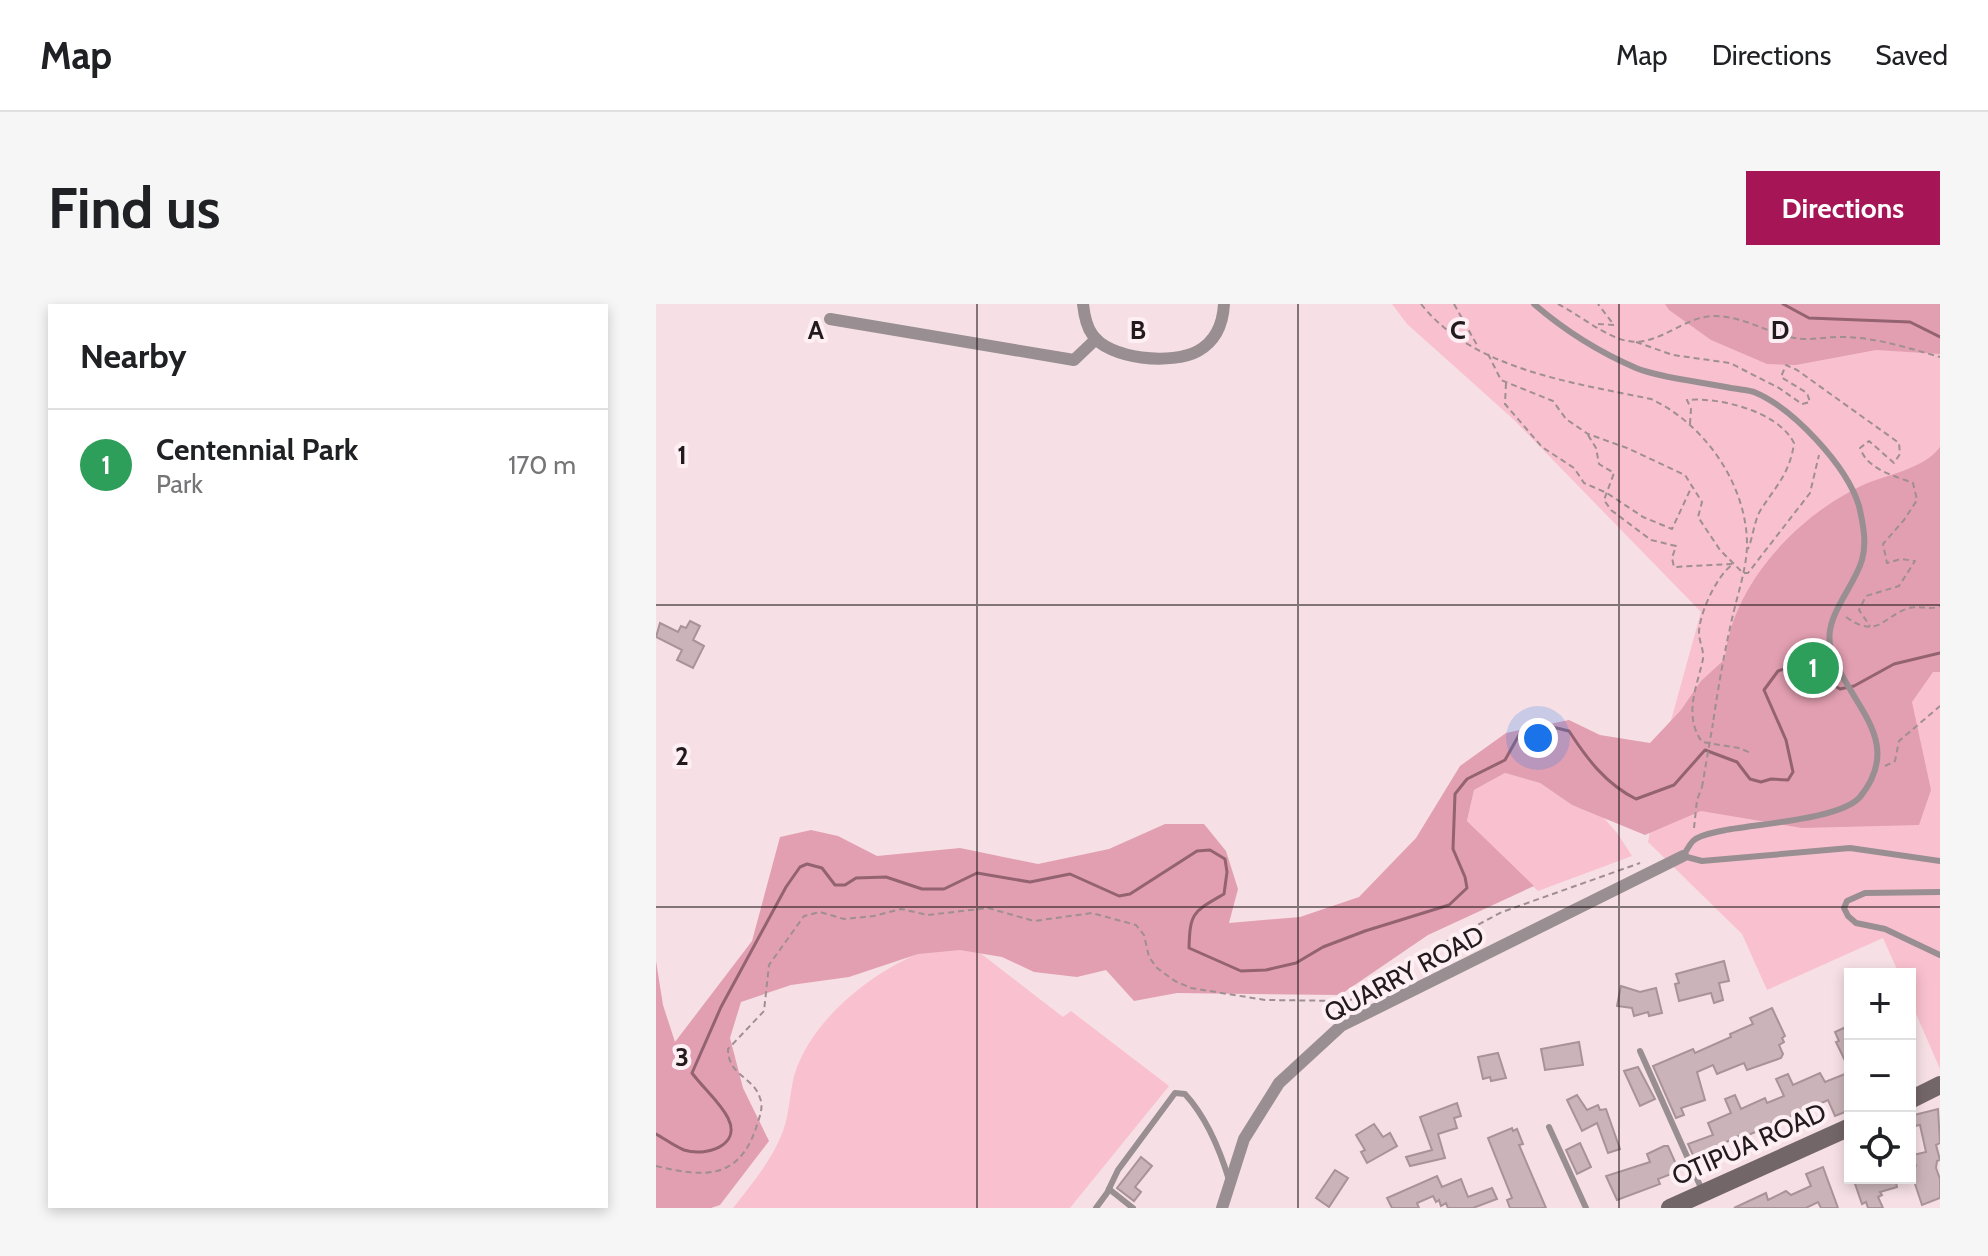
<!DOCTYPE html>
<html lang="en">
<head>
<meta charset="utf-8">
<style>
	body { margin:0; font-family:Cabin,sans-serif; background:#f6f6f6; color:#202124 }
	.controls { position:absolute; right:24px; bottom:24px; display:grid; overflow:hidden; border-radius:0px; box-shadow:0 4px 12px #0003 }
	.controls button { width:72px; height:72px; display:grid; place-items:center; padding:0; border:0; border-bottom:2px solid #e0e0e0; background:#fff; color:#202124; font:40px sans-serif }
	.you { position:absolute; left:882px; top:434px; width:28px; height:28px; margin:-20px; border:6px solid #fff; border-radius:50%; background:#1a73e8; box-shadow:0 0 0 12px #1a73e833 }
	.badge { display:grid; place-items:center; width:52px; height:52px; border-radius:50%; background:#a61657; color:#fff; font-size:26px; font-weight:700 }
	.pin { position:absolute; translate:-50% -50%; border:4px solid #fff; box-shadow:0 2px 8px #0006 }
	.list { margin:0; padding:0; list-style:none }
	h2 { display:flex; justify-content:space-between; align-items:center; height:104px; margin:0; padding:0 32px; font-size:34px }
	h2 small { font-size:26px; font-weight:400; color:#757577 }
	.list li { display:grid; grid-template-columns:52px 1fr auto; gap:24px; align-items:center; box-sizing:border-box; height:112px; padding:0 32px; border-top:2px solid #e0e0e0 }
	.list b { display:block; font-size:30px; white-space:nowrap }
	.list p { margin:0; font-size:26px; white-space:nowrap; color:#757577 }
	.list em { font-size:26px; font-style:normal; color:#757577 }
	.icon { flex:none; width:44px; height:44px; fill:none; stroke:currentColor; stroke-width:2; stroke-linecap:round; stroke-linejoin:round }
	.map { position:relative; flex:none; width:1284px; height:904px; overflow:hidden; border-radius:0px }
	header { display:flex; align-items:center; gap:48px; box-sizing:border-box; height:112px; padding:0 40px; background:#fff; border-bottom:2px solid #e0e0e0 }
	header strong { font-size:38px }
	nav { display:flex; gap:44px; margin-inline-start:auto; font-size:28px }
	.intro { display:flex; align-items:center; justify-content:space-between; box-sizing:border-box; height:192px; padding:0 48px }
	h1 { margin:0; font-size:56px }
	.button { padding:20px 36px; border-radius:0px; background:#a61657; color:#fff; font-size:28px; font-weight:700 }
	main { display:flex; gap:48px; padding:0 48px }
	aside { flex:1; background:#fff; border-radius:0px; box-shadow:0 4px 12px #0003 }
	.map>svg:first-child { display:block }
</style>
</head>
<body>
<header>
<strong>Map</strong>
<nav><a>Map</a><a>Directions</a><a>Saved</a></nav>
</header>
<div class="intro"><h1>Find us</h1><a class="button">Directions</a></div>
<main>
<aside>
<h2>Nearby<small></small></h2>
<ul class="list">
<li><span class="badge" style="background:#2e9e5b">1</span><div><b>Centennial Park</b><p>Park</p></div><em>170 m</em></li>
</ul>
</aside>
<div class="map">
<svg width="1284" height="904" viewBox="0 0 1284 904">
	<rect width="100%" height="100%" fill="#f6e0e5"/>
	<g fill="#f9c1d0">
		<path d="M736,0H1284V765L1254,696V670H1243L1227,634L1111,686L1086,630L992,538L1014,420L1045,308L856,114L751,20Z"/>
		<path d="M849,469L884,479L916,501L946,512L962,530L976,552L882,587L811,517L818,486Z"/>
		<path d="M306,635L407,713L415,707L513,782L414,904H77C97,878 119,853 129,821C135,800 134,775 144,756C171,697 244,648 306,635Z"/>
	</g>
	<g fill="#e29fb1">
		<path d="M1009,0H1284V50L1220,46L1140,61L1111,60L1055,36L1013,6Z"/>
		<path d="M1284,143V368H1277L1256,398L1275,486L1263,521L1146,524L1045,507L989,531L916,501L884,479L849,469L818,486L811,517L878,582L772,631L684,691L521,689L478,697L450,666L421,673L378,668L346,653L304,646L262,650L193,673L135,681L85,698L74,734L87,784L113,837L64,901L55,904H0V657L7,701L19,738L96,637L124,533L155,526L182,532L221,552L304,544L382,560L453,545L509,520H548L570,547L582,585L573,619L644,613L703,593L760,534L804,462L850,429L913,416L944,431L994,439L1025,406L1045,377L1069,355C1075,283 1139,214 1203,183C1226,171 1268,166 1284,143Z"/>
	</g>
	<g fill="none" stroke-linecap="round" stroke-linejoin="round">
		<g stroke="#936371" stroke-width="3">
			<path d="M1127,0L1153,14L1254,18L1284,33"/>
			<path d="M0,830C9,835 18,842 28,846C49,853 86,842 72,814C64,798 47,784 36,769L65,703L130,583L144,563L151,560L166,564L179,581H189L200,574L230,573L266,585H288L321,569L374,578L414,570L463,592L474,590L541,547L554,546L569,555L571,568L568,590C537,608 534,608 533,644L585,667L610,666L640,659L667,643L709,627L793,601L811,584L809,573L797,545L799,490L811,475L849,456L863,431L888,421L913,427C931,455 950,480 980,495L1018,481L1049,446L1081,458L1094,475L1105,478L1115,475L1132,476L1137,468L1130,436L1108,386L1122,367L1141,360L1184,385L1198,382L1238,360L1284,349"/>
		</g>
	</g>
	<g fill="#cab4b9" stroke="#a89398" stroke-width="2">
		<path d="M34,317L44,322L37,336L48,342L37,364L21,356L26,346L0,333L4,319L22,328L25,322L30,324Z"/>
		<path d="M1068,657L1073,677L1063,679L1067,696L1058,699L1055,689L1023,697L1019,680L1023,679L1020,670Z"/>
		<path d="M965,682L984,688L1000,684L1006,709L993,712L992,708L978,712L976,704L961,702Z"/>
		<path d="M1116,704L1129,732L1126,734L1128,738L1123,741L1127,750L1125,754L1091,766L1088,759L1061,770L1057,761L1041,768L1049,796L1025,804L1028,811L1020,814L997,762L1037,745L1039,749L1075,733L1074,730L1097,720L1094,714Z"/>
		<path d="M1194,721V767L1180,738L1183,737L1179,728Z"/>
		<path d="M923,738L927,761L889,766L885,745Z"/>
		<path d="M842,749L850,774L835,777L834,773L827,775L822,753Z"/>
		<path d="M982,763L999,795L984,802L968,767Z"/>
		<path d="M1194,768V806L1179,812L1172,796L1086,834L1085,831L1068,839L1073,854L1054,860L1053,858L1041,860L1032,840L1057,831L1052,819L1075,809L1069,795L1079,791L1085,805L1109,794L1111,799L1128,792L1120,775L1132,770L1137,781L1164,769L1169,778Z"/>
		<path d="M921,791L931,806L942,801L944,806L950,805L964,845L952,849L941,819L926,827L911,796Z"/>
		<path d="M801,799L805,812L798,814L801,824L782,830L789,854L754,862L750,853L776,846L764,813Z"/>
		<path d="M1282,805L1284,839L1280,841L1284,856L1281,857L1280,864L1284,875V894L1266,901L1257,874L1254,876V863L1260,862L1257,851L1270,848L1264,821L1254,823V812Z"/>
		<path d="M718,820L727,833L734,829L741,842L711,859L705,848L709,846L700,831Z"/>
		<path d="M856,824L857,827L861,825L867,840L863,841L890,904H854L851,896L856,894L832,834Z"/>
		<path d="M924,839L935,863L921,870L910,846Z"/>
		<path d="M1008,842H1012L1023,867L1002,875L1004,880L961,896L950,872L994,858L991,850Z"/>
		<path d="M485,853L496,862L479,883L485,888L478,897L461,884Z"/>
		<path d="M1167,863L1182,904H1165L1162,898L1150,904H1078L1110,889L1112,896L1130,887L1135,891L1155,882L1150,870Z"/>
		<path d="M679,866L692,874L673,903L660,894Z"/>
		<path d="M781,872L786,883L805,875L812,893L836,884L841,895L817,904H792L790,899L785,902L783,896L780,898L777,892L761,899L763,904H736L731,894Z"/>
		<path d="M1197,874H1221L1223,879L1239,874L1241,883L1224,888L1226,891L1222,893L1227,904H1212L1210,898L1206,900Z"/>
	</g>
	<g fill="none" stroke-linecap="round" stroke-linejoin="round">
		<g stroke="#9f8e92" stroke-width="2" stroke-dasharray="6 4" stroke-linecap="butt">
			<path d="M765,0C817,66 919,79 995,95C1049,120 1092,182 1091,243C1090,267 1081,292 1076,315C1068,350 1062,384 1057,419"/>
			<path d="M798,0L821,41"/>
			<path d="M902,0C922,10 951,34 972,37C1002,43 1028,12 1058,12C1086,12 1108,27 1134,33C1153,38 1170,32 1189,33C1222,34 1252,44 1284,53"/>
			<path d="M942,20L958,21L942,0"/>
			<path d="M980,38L1017,51L1074,59L1123,84L1146,100L1154,98L1151,89L1125,73L1130,61L1141,66L1243,139L1244,150L1238,159L1213,137L1204,144C1212,166 1237,171 1257,179L1261,196L1248,216L1227,240L1231,259L1245,255L1259,257L1243,282L1210,292L1203,306L1214,322"/>
			<path d="M832,50L845,76L897,97L910,115L932,130L971,144L1029,171L1046,198L1042,213L1064,246L1087,269H1092L1154,189L1163,151"/>
			<path d="M850,79L849,100L886,143L918,164L928,179L951,189L987,213L1016,225L1036,182"/>
			<path d="M1034,120L1035,105L1031,96C1063,93 1122,107 1138,139C1134,170 1119,183 1104,207C1098,218 1097,233 1092,245"/>
			<path d="M932,131L940,144L943,160L958,169L948,196L955,206L995,236L1020,242L1016,254L1018,263L1077,260C1061,271 1042,311 1043,331C1044,339 1048,347 1047,355C1041,383 1027,411 1046,438L1083,444L1095,449"/>
			<path d="M1190,313C1222,336 1227,312 1253,304C1265,301 1273,307 1284,302"/>
			<path d="M1229,462L1239,457L1243,437L1284,402"/>
			<path d="M1038,524L1041,496L1046,483"/>
			<path d="M0,862C47,873 82,877 100,824C103,814 108,804 104,794C97,772 72,772 72,745L108,707L113,661L148,612L164,608L188,615L218,612L245,605L272,611L332,604L378,617L436,609L480,621L488,631L493,653L501,664L519,677L535,684L609,696L693,697L774,646L846,608L984,559"/>
		</g>
		<g stroke="#998f92" stroke-width="6">
			<path d="M878,0C908,26 943,48 980,64C1004,74 1047,78 1075,84C1082,85 1091,86 1098,88C1137,104 1191,162 1203,202C1207,219 1211,239 1206,256C1198,284 1166,314 1175,345C1190,399 1251,435 1204,493C1184,516 1097,520 1065,527C1056,529 1043,531 1037,537C1033,541 1030,548 1027,552L1046,557L1194,544L1284,557"/>
			<path d="M1284,588L1209,589L1191,597L1188,604L1192,612L1200,619L1229,625L1284,651"/>
			<path d="M984,747L1046,886"/>
			<path d="M893,823L930,904"/>
			<path d="M453,885L477,904"/>
			<path d="M440,904L451,889L462,866L519,789L529,790C550,813 564,846 573,876"/>
		</g>
		<g stroke="#998f92" stroke-width="12">
			<path d="M427,0C428,9 431,23 436,30C452,56 517,61 542,47C560,37 567,19 568,0"/>
			<path d="M174,15L418,56L440,35"/>
			<path d="M566,904L588,835L623,779L685,722L1027,552"/>
		</g>
		<g stroke="#736669" stroke-width="18">
			<path d="M1254,796L1284,781"/>
			<path d="M1014,904L1194,823"/>
		</g>
		<path stroke="#9f8e92" stroke-width="2" stroke-dasharray="6 4" stroke-linecap="butt" d="M1046,483L1057,419"/>
	</g>
	<path fill="none" stroke="#221a1c" stroke-width="2" stroke-opacity="0.55" d="M321,0V904M642,0V904M963,0V904M0,301H1284M0,603H1284"/>
	<g text-anchor="middle" dominant-baseline="central" stroke-width="8" stroke-linejoin="round" paint-order="stroke">
		<g font-size="26" fill="#221a1c" stroke="#fdeff3">
			<text transform="translate(748 670) rotate(-28)">QUARRY ROAD</text>
			<text transform="translate(1093 840) rotate(-24)">OTIPUA ROAD</text>
		</g>
	</g>
	<g font-size="26" text-anchor="middle" font-weight="bold" fill="#221a1c" stroke="#fdeff3" stroke-width="8" stroke-linejoin="round" paint-order="stroke">
		<text x="160" y="35">A</text>
		<text x="482" y="35">B</text>
		<text x="802" y="35">C</text>
		<text x="1124" y="35">D</text>
		<text x="26" y="160">1</text>
		<text x="26" y="461">2</text>
		<text x="26" y="762">3</text>
	</g>
</svg>
<div class="controls">
<button>+</button>
<button>−</button>
<button><svg class="icon" aria-label="locate" viewBox="0 0 24 24"><circle cx="12" cy="12" r="6"/><path d="M12 2v4M12 18v4M2 12h4M18 12h4"/></svg></button>
</div>
<div class="you"></div>
<div class="pin badge" style="left:1157px;top:364px;background:#2e9e5b">1</div>
</div>
</main>
</body>
</html>
